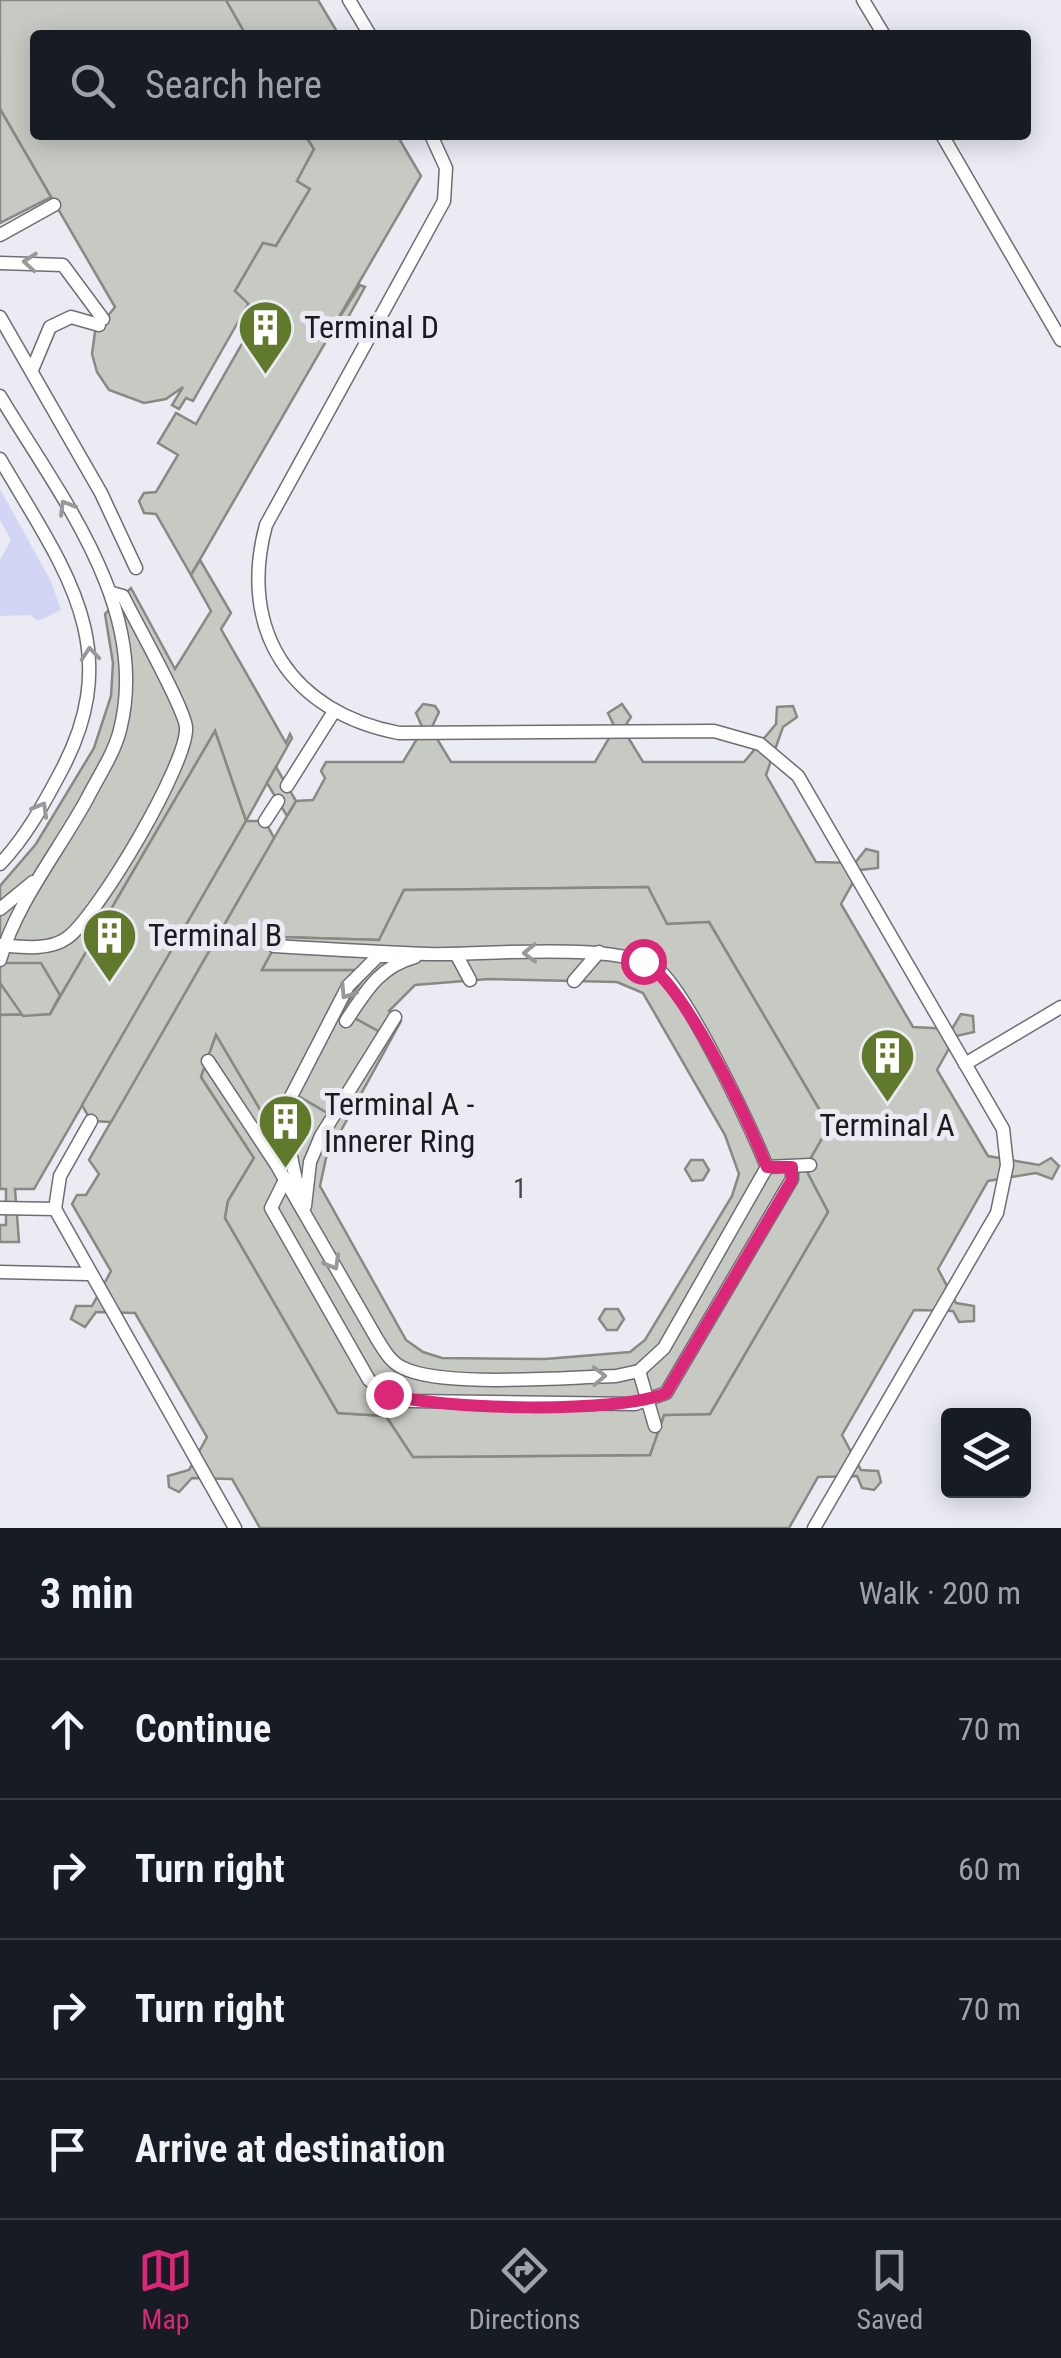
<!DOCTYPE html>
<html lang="en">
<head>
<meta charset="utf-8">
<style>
	body { margin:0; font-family:"Roboto Condensed",sans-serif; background:#20242c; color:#f1f3f6 }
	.controls { position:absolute; right:30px; bottom:30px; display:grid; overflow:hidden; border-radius:10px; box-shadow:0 5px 25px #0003 }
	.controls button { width:90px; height:90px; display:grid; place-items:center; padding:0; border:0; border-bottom:2px solid #363941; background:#171b24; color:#f1f3f6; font:50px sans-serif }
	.stop { position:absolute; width:30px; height:30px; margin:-22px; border:8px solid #db2777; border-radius:50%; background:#fff }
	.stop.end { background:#db2777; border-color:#fff; box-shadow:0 2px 10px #0008 }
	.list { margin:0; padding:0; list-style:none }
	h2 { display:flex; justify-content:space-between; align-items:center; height:130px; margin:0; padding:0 40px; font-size:42px }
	h2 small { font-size:32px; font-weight:400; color:#9ea1a6 }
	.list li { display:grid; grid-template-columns:65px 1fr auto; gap:30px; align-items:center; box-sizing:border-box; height:140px; padding:0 40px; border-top:2px solid #363941 }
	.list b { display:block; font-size:38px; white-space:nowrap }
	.list em { font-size:32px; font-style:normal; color:#9ea1a6 }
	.icon { flex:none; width:55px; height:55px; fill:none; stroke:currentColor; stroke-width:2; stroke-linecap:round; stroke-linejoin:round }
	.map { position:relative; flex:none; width:1061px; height:1528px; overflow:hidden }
	.search { position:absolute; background:#171b24; box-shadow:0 5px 25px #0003; left:30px; right:30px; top:30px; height:110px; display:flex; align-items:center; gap:25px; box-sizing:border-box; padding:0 35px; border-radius:10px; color:#9ea1a6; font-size:38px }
	.sheet { height:690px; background:#171b24 }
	nav { display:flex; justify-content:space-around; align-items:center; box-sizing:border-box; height:140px; border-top:2px solid #363941; background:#171b24; font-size:28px; color:#9ea1a6 }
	nav a { display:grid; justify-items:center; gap:5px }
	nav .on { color:#db2777 }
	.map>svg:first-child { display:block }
</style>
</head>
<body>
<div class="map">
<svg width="1061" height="1528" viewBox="0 0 1061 1528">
	<rect width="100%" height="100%" fill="#eaebf3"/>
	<path fill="#d2d6f4" d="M0,489L51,581L61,610L38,621L30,615L0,616V560L11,540L0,520Z"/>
	<g fill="#c7cac2" stroke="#878a83" stroke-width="2.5" fill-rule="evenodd">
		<path d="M0,0H226L246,35H35V135H305L314,149L297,181L310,189L276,246L263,243L235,291L250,301L193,401L186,398L179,409L172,405L183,387L166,399L144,403L109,390L97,372L92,354L95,332L115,307L0,109Z"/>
		<path d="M226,0H318L339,35H246Z"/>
		<path d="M0,109L51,197L0,223Z"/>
		<path d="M305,135H397L421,176L332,329L360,285L365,287L336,339L329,336L191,575L156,514L144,513L139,501L144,493L156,492L178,455L158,443L176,413L196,424L259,314L235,291L263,243L276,246L310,189L297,181L314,149Z"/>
		<path d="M200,560L231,613L221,629L286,743L290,734L292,738L246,821L215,731L50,1014L0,1015V886L36,844L94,748L111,696L113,663L105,614L131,588L175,669L211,611L191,575Z"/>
		<path d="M423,704L435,706L439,712L431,729L451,762H595L615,728L608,713L622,704L631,717L623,729L643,762H744L776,724L777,707L793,706L797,717L783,727L766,775L816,862L855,863L866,849L878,852V868L860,870L841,904L913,1027L952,1029L961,1014L973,1016L974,1032L956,1036L937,1070L988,1156L1039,1165L1051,1158L1059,1166L1052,1179L1036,1173L988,1181L938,1269L956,1303L974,1306V1321L959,1322L953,1311L914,1310L842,1435L861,1470L878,1471L881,1482L874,1490L862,1488L857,1476L818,1477L789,1528H260L232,1479L192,1478L179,1492L169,1487L168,1476L189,1470L207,1437L135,1313L96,1312L85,1327L71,1319L76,1306H92L111,1271L72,1204L77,1195H86L99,1174L89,1160L274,838L296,801L313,800L325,778L321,771L326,762H403L423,729L416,713ZM648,887L667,924L709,922L829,1126L805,1168L828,1212L710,1414L664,1415L650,1455L413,1457L386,1416L338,1413L225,1218L228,1201L254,1158L201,1077L216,1035L272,1130L293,1093L334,1117L380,1032L342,1011L369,970H262L280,937L379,940L404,890Z"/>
		<path d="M215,731L246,821L34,1189H15L19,1242H0V1225H6V1189H0V1015L50,1014Z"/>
		<path d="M276,767L296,801L287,816L267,783Z"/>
		<path d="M246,821H265L274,838L111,1122L91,1121L82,1105Z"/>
		<path d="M648,887L667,924L709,922L829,1126L805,1168L828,1212L710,1414L664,1415L650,1455L413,1457L386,1416L338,1413L225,1218L228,1201L254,1158L201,1077L216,1035L272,1130L293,1093L334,1117L380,1032L342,1011L369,970H262L280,937L379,940L404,890ZM489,979L617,982L643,993L725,1135L739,1174L732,1196L645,1340L630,1352L545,1359L442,1358L423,1352L406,1340L320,1186L326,1158L401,1021L389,1011L415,985Z"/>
		<path d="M0,963H41L60,995L50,1014L23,1016L0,983Z"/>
		<path d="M691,1160H703L709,1170L703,1180L692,1181L685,1169Z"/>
		<path d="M605,1309H618L624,1319L617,1330H607L599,1319Z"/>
	</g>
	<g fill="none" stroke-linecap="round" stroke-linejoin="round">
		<defs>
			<g id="lane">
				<path d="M349,0L370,35"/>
				<path d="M863,0L884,35"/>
				<path d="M431,135L446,168L444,201L266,525C237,632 293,713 399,733L714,731L760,744L798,776L1003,1129L1007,1165L997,1213L814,1528"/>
				<path d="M942,135L1061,340"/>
				<path d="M0,235L54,205"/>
				<path d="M0,263L63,265L103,319"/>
				<path d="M0,317L101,493L136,568"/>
				<path d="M32,370L50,327L71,317L99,325"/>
				<path d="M0,396C59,495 151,608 120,730C114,754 98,777 87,799C58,852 17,902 0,960"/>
				<path d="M0,459C64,569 129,648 59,775C42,807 25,838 0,864"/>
				<path d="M287,786L333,713"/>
				<path d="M265,821L278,801"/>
				<path d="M0,909L33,882"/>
				<path d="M0,945C21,947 49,951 67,938C97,917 189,762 186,727C184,707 135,621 123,596L112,593"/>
				<path d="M456,954L470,980"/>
				<path d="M574,981L599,952"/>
				<path d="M346,1021C366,991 379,967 415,957"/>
				<path d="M208,1061L276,1164L377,1339C384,1350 390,1362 403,1368C444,1388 567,1377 616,1376L639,1371L664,1348L767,1167C749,1123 692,1003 661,972C627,939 477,956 427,954C376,952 325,949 274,946"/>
				<path d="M965,1064L1061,1007"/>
				<path d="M767,1167L810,1165"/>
				<path d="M285,1180L271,1208L369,1380L388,1394L411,1401L635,1404L666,1393L792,1179V1167"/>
				<path d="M300,1199L282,1114L348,986L378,956H390"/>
				<path d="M305,1206L310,1162L321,1136L395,1017"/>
				<path d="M0,1208L55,1209L235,1528"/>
				<path d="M55,1209L60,1176L91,1121"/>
				<path d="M0,1272L88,1274"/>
				<path d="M639,1371L655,1426"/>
			</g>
		</defs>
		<use href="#lane" stroke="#6d6e75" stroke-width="15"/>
		<use href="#lane" stroke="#fff" stroke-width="12"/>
	</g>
	<defs><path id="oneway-chevron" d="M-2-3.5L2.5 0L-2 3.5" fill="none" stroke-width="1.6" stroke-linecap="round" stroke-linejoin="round" transform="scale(2.5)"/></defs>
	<g stroke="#98999a">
		<use href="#oneway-chevron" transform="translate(30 262) rotate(-175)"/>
		<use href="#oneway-chevron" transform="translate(66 507) rotate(-121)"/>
		<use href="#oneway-chevron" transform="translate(90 654) rotate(-95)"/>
		<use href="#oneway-chevron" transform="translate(41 809) rotate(-60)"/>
		<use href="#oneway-chevron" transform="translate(530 953) rotate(179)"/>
		<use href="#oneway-chevron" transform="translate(347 992) rotate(123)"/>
		<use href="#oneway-chevron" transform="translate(333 1263) rotate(60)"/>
		<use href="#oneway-chevron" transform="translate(599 1376) rotate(-2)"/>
	</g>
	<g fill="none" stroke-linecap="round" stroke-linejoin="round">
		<path stroke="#db2777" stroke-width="12" d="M388,1394C437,1410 620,1414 666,1393L792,1180V1167H767C747,1118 685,985 643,961"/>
	</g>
	<defs>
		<symbol id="building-pin" viewBox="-11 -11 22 30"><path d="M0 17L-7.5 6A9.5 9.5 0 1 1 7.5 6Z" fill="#61792b" stroke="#eaebf3"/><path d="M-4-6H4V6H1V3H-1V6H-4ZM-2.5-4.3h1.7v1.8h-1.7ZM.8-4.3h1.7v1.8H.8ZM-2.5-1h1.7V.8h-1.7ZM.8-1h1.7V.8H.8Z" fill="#fff"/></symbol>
	</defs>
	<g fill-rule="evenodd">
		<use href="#building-pin" x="234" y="296" width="63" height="86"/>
		<use href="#building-pin" x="78" y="904" width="63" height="86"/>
		<use href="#building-pin" x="856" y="1024" width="63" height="86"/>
		<use href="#building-pin" x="254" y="1090" width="63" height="86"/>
	</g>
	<g text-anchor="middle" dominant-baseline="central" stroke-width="10" stroke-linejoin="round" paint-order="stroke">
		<g font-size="28" fill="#464848">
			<text x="520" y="1188">1</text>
		</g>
		<g font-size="32" fill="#1b1c1f" stroke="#eaebf3" text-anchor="start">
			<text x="304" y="327">Terminal D</text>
			<text x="148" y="935">Terminal B</text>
			<text x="324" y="1104">Terminal A -<tspan x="324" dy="37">Innerer Ring</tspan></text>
			<text x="887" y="1125" text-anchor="middle">Terminal A</text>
		</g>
	</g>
</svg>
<div class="controls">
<button><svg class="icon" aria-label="layers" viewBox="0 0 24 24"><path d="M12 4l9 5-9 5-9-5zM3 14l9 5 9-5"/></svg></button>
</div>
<div class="stop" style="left:643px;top:961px"></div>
<div class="stop end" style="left:388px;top:1394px"></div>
<div class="search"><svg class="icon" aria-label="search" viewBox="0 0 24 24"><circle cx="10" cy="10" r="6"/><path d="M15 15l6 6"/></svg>Search here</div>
</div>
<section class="sheet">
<h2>3 min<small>Walk · 200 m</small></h2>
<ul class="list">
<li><svg class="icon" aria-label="ahead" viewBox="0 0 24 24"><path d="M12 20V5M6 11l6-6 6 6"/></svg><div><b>Continue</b></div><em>70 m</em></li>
<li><svg class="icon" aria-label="right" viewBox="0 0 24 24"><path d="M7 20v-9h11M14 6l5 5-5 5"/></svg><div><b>Turn right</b></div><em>60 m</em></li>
<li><svg class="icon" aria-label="right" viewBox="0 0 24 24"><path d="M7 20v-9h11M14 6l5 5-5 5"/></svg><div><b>Turn right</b></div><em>70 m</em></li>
<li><svg class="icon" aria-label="arrive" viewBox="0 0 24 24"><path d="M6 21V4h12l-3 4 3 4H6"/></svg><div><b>Arrive at destination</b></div></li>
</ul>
</section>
<nav>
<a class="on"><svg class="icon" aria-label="map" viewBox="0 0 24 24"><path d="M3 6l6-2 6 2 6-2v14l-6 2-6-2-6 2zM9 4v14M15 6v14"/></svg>Map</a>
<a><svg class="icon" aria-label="directions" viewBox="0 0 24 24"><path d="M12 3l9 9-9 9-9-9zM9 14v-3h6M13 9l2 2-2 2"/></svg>Directions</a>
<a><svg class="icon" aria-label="saved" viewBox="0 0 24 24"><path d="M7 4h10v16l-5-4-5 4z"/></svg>Saved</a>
</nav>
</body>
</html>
